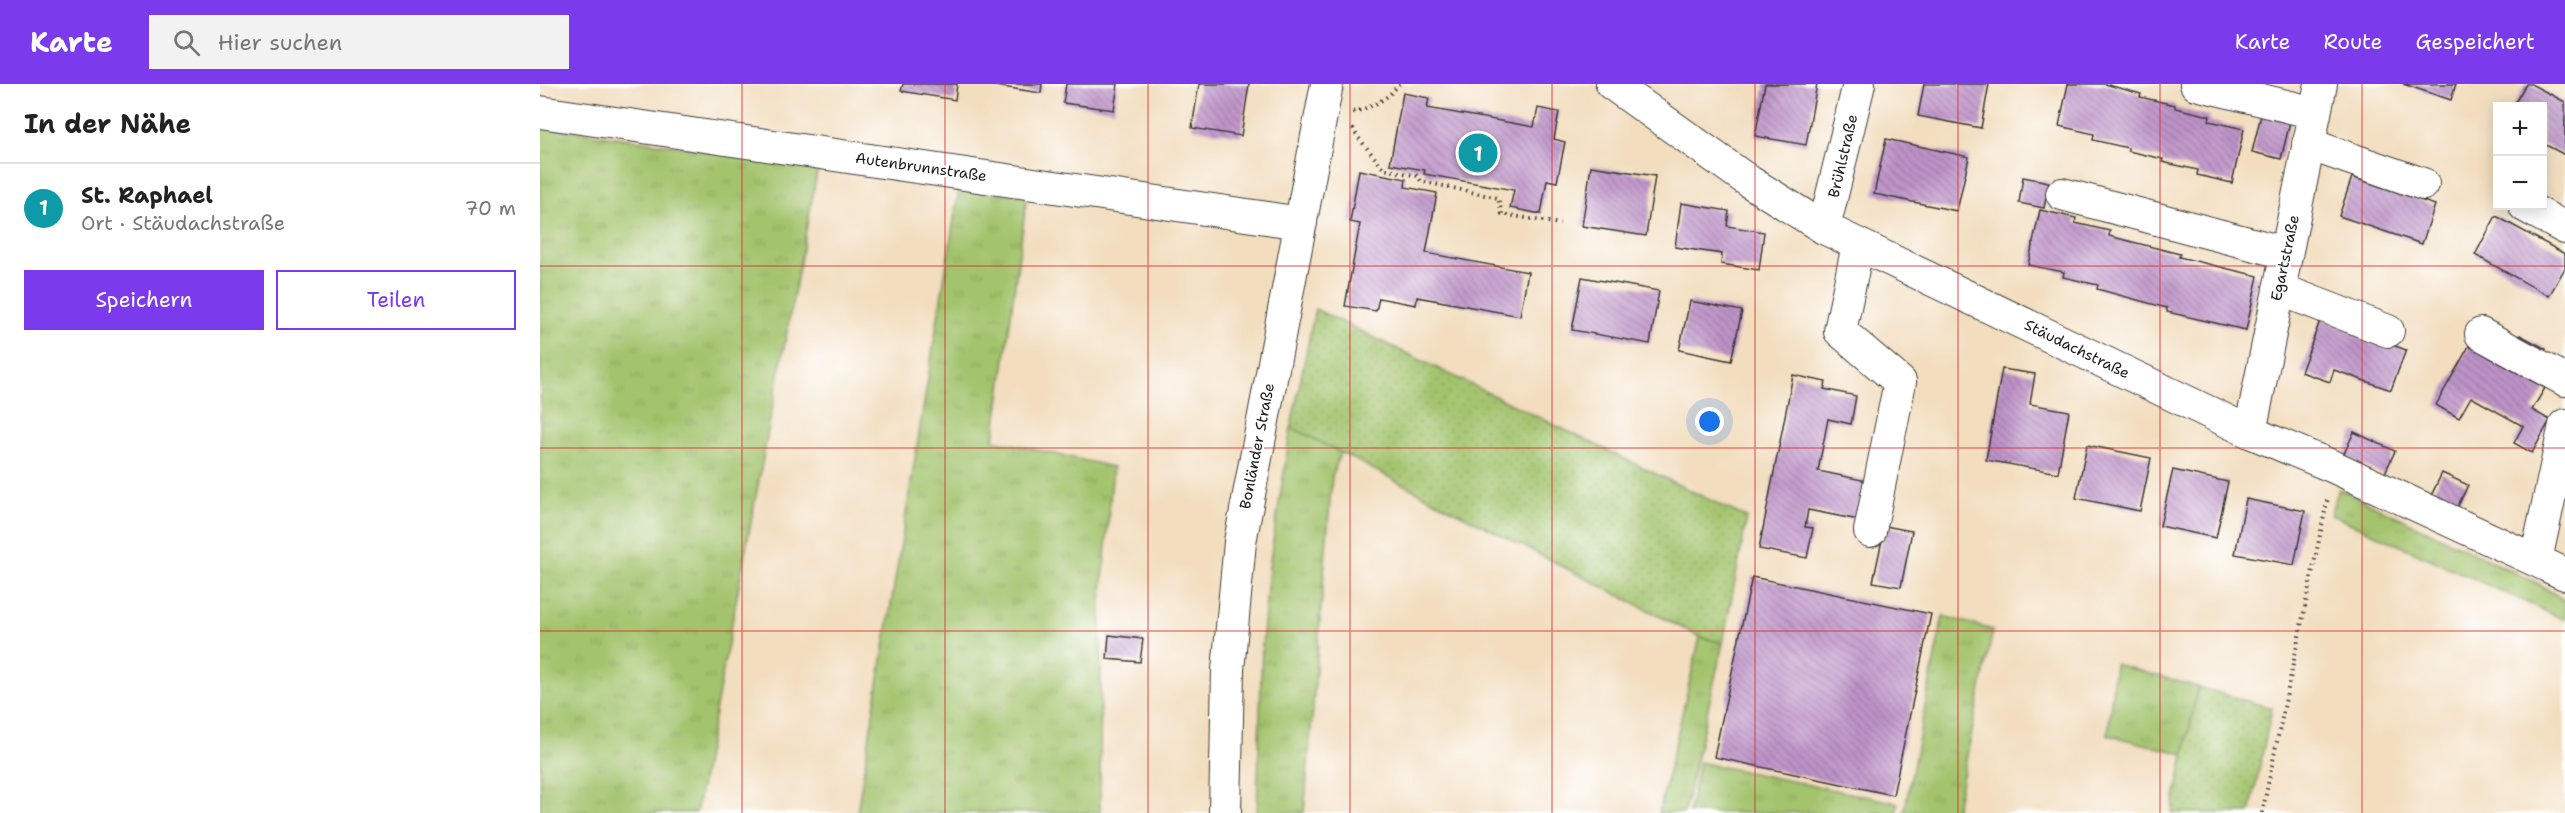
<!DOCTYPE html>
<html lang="de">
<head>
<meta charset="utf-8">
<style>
	body { margin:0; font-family:"Shantell Sans",sans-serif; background:#f2f2f2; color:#222 }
	.controls { position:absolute; right:18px; top:18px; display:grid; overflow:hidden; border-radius:0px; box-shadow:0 3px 15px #0003 }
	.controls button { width:54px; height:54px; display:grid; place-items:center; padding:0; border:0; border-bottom:2px solid #e0e0e0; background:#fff; color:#222; font:30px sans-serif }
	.you { position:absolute; left:1170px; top:338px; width:21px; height:21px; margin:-15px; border:4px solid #fff; border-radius:50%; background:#1a73e8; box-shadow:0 0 0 9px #1a73e833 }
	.badge { display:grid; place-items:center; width:39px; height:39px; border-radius:50%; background:#7c3aed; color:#fff; font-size:20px; font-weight:700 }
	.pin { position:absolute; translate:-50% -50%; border:3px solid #fff; box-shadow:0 2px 6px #0006 }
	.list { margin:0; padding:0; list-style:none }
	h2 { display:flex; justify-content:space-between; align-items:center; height:78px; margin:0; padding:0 24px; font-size:26px }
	h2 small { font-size:20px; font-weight:400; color:#767676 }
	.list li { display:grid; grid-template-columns:39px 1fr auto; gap:18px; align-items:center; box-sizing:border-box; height:90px; padding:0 24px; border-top:2px solid #e0e0e0 }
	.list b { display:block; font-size:22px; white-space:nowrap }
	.list p { margin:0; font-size:20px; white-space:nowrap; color:#767676 }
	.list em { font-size:20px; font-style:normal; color:#767676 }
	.actions { display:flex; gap:12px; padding:18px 24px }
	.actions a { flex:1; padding:14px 0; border:2px solid #7c3aed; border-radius:0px; text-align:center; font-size:21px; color:#7c3aed }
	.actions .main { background:#7c3aed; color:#fff }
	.icon { flex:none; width:33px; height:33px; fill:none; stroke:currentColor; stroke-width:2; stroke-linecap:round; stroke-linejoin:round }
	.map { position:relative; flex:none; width:2025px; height:729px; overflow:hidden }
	header { display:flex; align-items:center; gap:36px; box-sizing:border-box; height:84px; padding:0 30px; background:#7c3aed; color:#fff }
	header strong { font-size:28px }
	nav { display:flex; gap:33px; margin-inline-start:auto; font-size:21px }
	.search { width:420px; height:54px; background:#f2f2f2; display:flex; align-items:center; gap:15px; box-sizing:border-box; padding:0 21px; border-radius:0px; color:#767676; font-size:22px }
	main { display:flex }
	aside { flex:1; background:#fff }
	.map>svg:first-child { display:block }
</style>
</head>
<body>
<header>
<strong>Karte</strong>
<div class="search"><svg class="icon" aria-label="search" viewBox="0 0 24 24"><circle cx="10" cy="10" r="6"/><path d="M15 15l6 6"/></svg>Hier suchen</div>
<nav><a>Karte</a><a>Route</a><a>Gespeichert</a></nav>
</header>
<main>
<aside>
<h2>In der Nähe<small></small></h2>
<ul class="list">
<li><span class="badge" style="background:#0f9aa8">1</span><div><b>St. Raphael</b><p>Ort · Stäudachstraße</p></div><em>70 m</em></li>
</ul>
<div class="actions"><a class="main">Speichern</a><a>Teilen</a></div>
</aside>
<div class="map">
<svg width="2025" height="729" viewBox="0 0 2025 729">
	<defs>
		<pattern id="grass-tufts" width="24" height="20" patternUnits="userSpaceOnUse" patternTransform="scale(1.5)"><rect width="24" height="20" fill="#a3c36c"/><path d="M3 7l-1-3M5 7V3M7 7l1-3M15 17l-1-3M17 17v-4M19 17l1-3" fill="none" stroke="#8ca75d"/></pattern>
		<pattern id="garden-dots" width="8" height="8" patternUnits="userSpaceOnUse" patternTransform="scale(1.5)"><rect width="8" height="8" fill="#a3c36c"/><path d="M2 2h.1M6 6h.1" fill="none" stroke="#8ca75d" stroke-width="1.8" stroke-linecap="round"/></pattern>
		<pattern id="building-back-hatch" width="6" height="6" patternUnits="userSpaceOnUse" patternTransform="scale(1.5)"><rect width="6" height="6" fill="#be93c8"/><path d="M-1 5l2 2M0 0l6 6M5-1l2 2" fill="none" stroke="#9a77a2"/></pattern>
	</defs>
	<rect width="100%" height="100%" fill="#fff"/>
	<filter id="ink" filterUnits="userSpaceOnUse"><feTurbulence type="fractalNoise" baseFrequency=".0167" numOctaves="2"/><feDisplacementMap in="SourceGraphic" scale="12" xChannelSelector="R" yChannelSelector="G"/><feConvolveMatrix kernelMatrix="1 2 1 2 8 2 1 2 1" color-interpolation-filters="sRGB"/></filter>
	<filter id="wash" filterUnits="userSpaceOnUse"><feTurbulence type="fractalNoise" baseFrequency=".008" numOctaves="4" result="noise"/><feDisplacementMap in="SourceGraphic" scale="24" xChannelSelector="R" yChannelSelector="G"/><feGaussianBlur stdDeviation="1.35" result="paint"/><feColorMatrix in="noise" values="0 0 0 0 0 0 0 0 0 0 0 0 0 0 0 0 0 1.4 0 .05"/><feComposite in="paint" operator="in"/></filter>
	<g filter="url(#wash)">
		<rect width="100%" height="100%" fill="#f2ddbe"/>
		<g fill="url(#grass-tufts)" stroke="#607044" stroke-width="1.5">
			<path d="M0,42L278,83L156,729H0Z"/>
			<path d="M419,105L487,112L454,356L573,383L561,518L560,729H317Z"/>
			<path d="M751,343L801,367L792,393L764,729H717L722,561L729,483Z"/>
			<path d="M1799,405L1999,500L2025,517V536L1790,430Z"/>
			<path d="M1403,532L1453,546L1415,729H1364Z"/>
			<path d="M1160,553L1183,559L1144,729H1119Z"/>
			<path d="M1575,580L1658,603L1644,670L1568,651Z"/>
			<path d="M1159,678L1358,719L1356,729H1149Z"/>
		</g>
		<g fill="url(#garden-dots)" stroke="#607044" stroke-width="1.5">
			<path d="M775,225L1207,434L1183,559L1160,553L751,343Z"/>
			<path d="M1658,603L1732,624L1710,729H1632Z"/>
		</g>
		<g id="blocks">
			<g fill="url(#building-back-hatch)">
				<path d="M363,0H417L415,16L361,7Z"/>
				<path d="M442,0H502L501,9Z"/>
				<path d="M526,0H578L574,26L523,19Z"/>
				<path d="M659,0H709L701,52L652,44Z"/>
				<path d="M1225,0H1277L1266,61L1215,52Z"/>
				<path d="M1384,0H1449L1441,44L1378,32Z"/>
				<path d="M1528,0H1565L1601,10L1600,13L1635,21V24L1670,32L1669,37L1704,45L1692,99L1657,91L1658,86L1622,78L1623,75L1588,67V64L1553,56L1554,50L1519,42Z"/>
				<path d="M1863,0H1916L1911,16Z"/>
				<path d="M1986,0H1991L2025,18V71L2002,59V22H1973Z"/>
				<path d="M863,9L889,14L887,24L994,43L998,24L1019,28L1014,55L1025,58L1017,98L1007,96L1001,130L970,124L974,106L884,90L885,86L850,80Z"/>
				<path d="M1722,27L1751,34L1741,75L1712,68Z"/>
				<path d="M1346,55L1429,73L1417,127L1334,110Z"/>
				<path d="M1051,82L1115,92L1106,152L1042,142Z"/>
				<path d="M819,86L866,95L865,103L897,109L886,169L988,188L980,232L877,213L876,221L839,214L836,227L805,222L820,140L810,138Z"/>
				<path d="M1483,93L1509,98L1504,124L1479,119Z"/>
				<path d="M1812,93L1895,121L1882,160L1799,132Z"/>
				<path d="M1141,119L1189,127L1187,142L1224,148L1219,186L1181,180L1182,170L1135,163Z"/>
				<path d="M1500,126L1536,134L1535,139L1570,147L1569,152L1640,170L1639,173L1718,192L1706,246L1627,228V224L1557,205L1558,201L1523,193L1524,188L1488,181Z"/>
				<path d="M1956,132L2025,170V184L2009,212L1935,171Z"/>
				<path d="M1042,193L1119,207L1110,260L1032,246Z"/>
				<path d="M1150,217L1202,227L1191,277L1139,266Z"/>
				<path d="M1781,234L1866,266L1851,306L1794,286L1790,298L1761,288Z"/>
				<path d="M1980,251L2006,265L2000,278L1973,263Z"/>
				<path d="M1929,262L2005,304L1992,326L2010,336L1992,369L1974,359L1983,342L1931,313L1919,334L1896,321Z"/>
				<path d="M1462,285L1495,290L1490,320L1529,327L1518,389L1446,376Z"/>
				<path d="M1253,291L1286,298L1284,305L1316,312L1311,340L1288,335L1278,387L1327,397L1319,436L1268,426L1265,443L1273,444L1267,474L1219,465Z"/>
				<path d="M1814,348L1855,367L1844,391L1803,372Z"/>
				<path d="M1547,361L1611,374L1600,427L1536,414Z"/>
				<path d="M1633,386L1688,398L1676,454L1620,442Z"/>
				<path d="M1902,389L1928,401L1916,426L1890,414Z"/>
				<path d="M1706,415L1765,427L1754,481L1695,470Z"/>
				<path d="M1345,442L1372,447L1361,503L1333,498Z"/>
				<path d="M1212,493L1391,530L1353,711L1174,673Z"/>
				<path d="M569,551L603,555L600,578L567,575Z"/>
			</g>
		</g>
	</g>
	<g filter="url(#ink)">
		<use href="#blocks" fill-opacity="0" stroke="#3c3934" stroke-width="1.5"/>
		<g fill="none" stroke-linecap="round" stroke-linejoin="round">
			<defs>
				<g id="minor">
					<path d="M1072,0L1210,98L1284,144L1710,348L1794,383L2025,490"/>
					<path d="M1656,0L1775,29"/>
					<path d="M0,28L761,139"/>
					<path d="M1768,60L1883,100"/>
					<path d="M1522,110L1746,169"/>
					<path d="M1985,122L2025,144"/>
					<path d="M1284,144L1319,0"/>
					<path d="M1318,161L1300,247L1360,298L1330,447"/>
					<path d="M1739,205L1848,247"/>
					<path d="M1941,250L2025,296"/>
					<path d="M1710,348L1781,0"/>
					<path d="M1996,476L2025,341"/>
					<path d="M685,729L688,586L700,458L787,0"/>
				</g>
			</defs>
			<use href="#minor" stroke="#3c3934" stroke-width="34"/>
			<g stroke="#3c3934" stroke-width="4" stroke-dasharray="1.5 4.5" stroke-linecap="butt">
				<path d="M813,28C831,24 848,15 859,0"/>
				<path d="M813,44L817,52L844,85L878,92L881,97L958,114L962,130L1020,140"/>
				<path d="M1722,729L1788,413"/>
			</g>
			<use href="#minor" stroke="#fff" stroke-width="32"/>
		</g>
	</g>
	<path fill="none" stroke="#d62828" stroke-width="1.5" stroke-opacity="0.55" d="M202,0V729M405,0V729M608,0V729M810,0V729M1012,0V729M1215,0V729M1418,0V729M1620,0V729M1822,0V729M0,182H2025M0,364H2025M0,547H2025"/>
	<g text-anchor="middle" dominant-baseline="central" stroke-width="4.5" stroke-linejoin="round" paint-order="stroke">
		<g font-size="15" fill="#1c1c1c" stroke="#fff">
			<text transform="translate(1303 72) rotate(-77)">Brühlstraße</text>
			<text transform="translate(381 83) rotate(8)">Autenbrunnstraße</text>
			<text transform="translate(1745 174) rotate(-78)">Egartstraße</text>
			<text transform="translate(1537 265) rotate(26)">Stäudachstraße</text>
			<text transform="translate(717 362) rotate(-79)">Bonländer Straße</text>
		</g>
	</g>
</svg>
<div class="controls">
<button>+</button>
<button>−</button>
</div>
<div class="you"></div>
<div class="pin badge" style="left:938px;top:69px;background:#0f9aa8">1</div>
</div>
</main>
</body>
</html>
